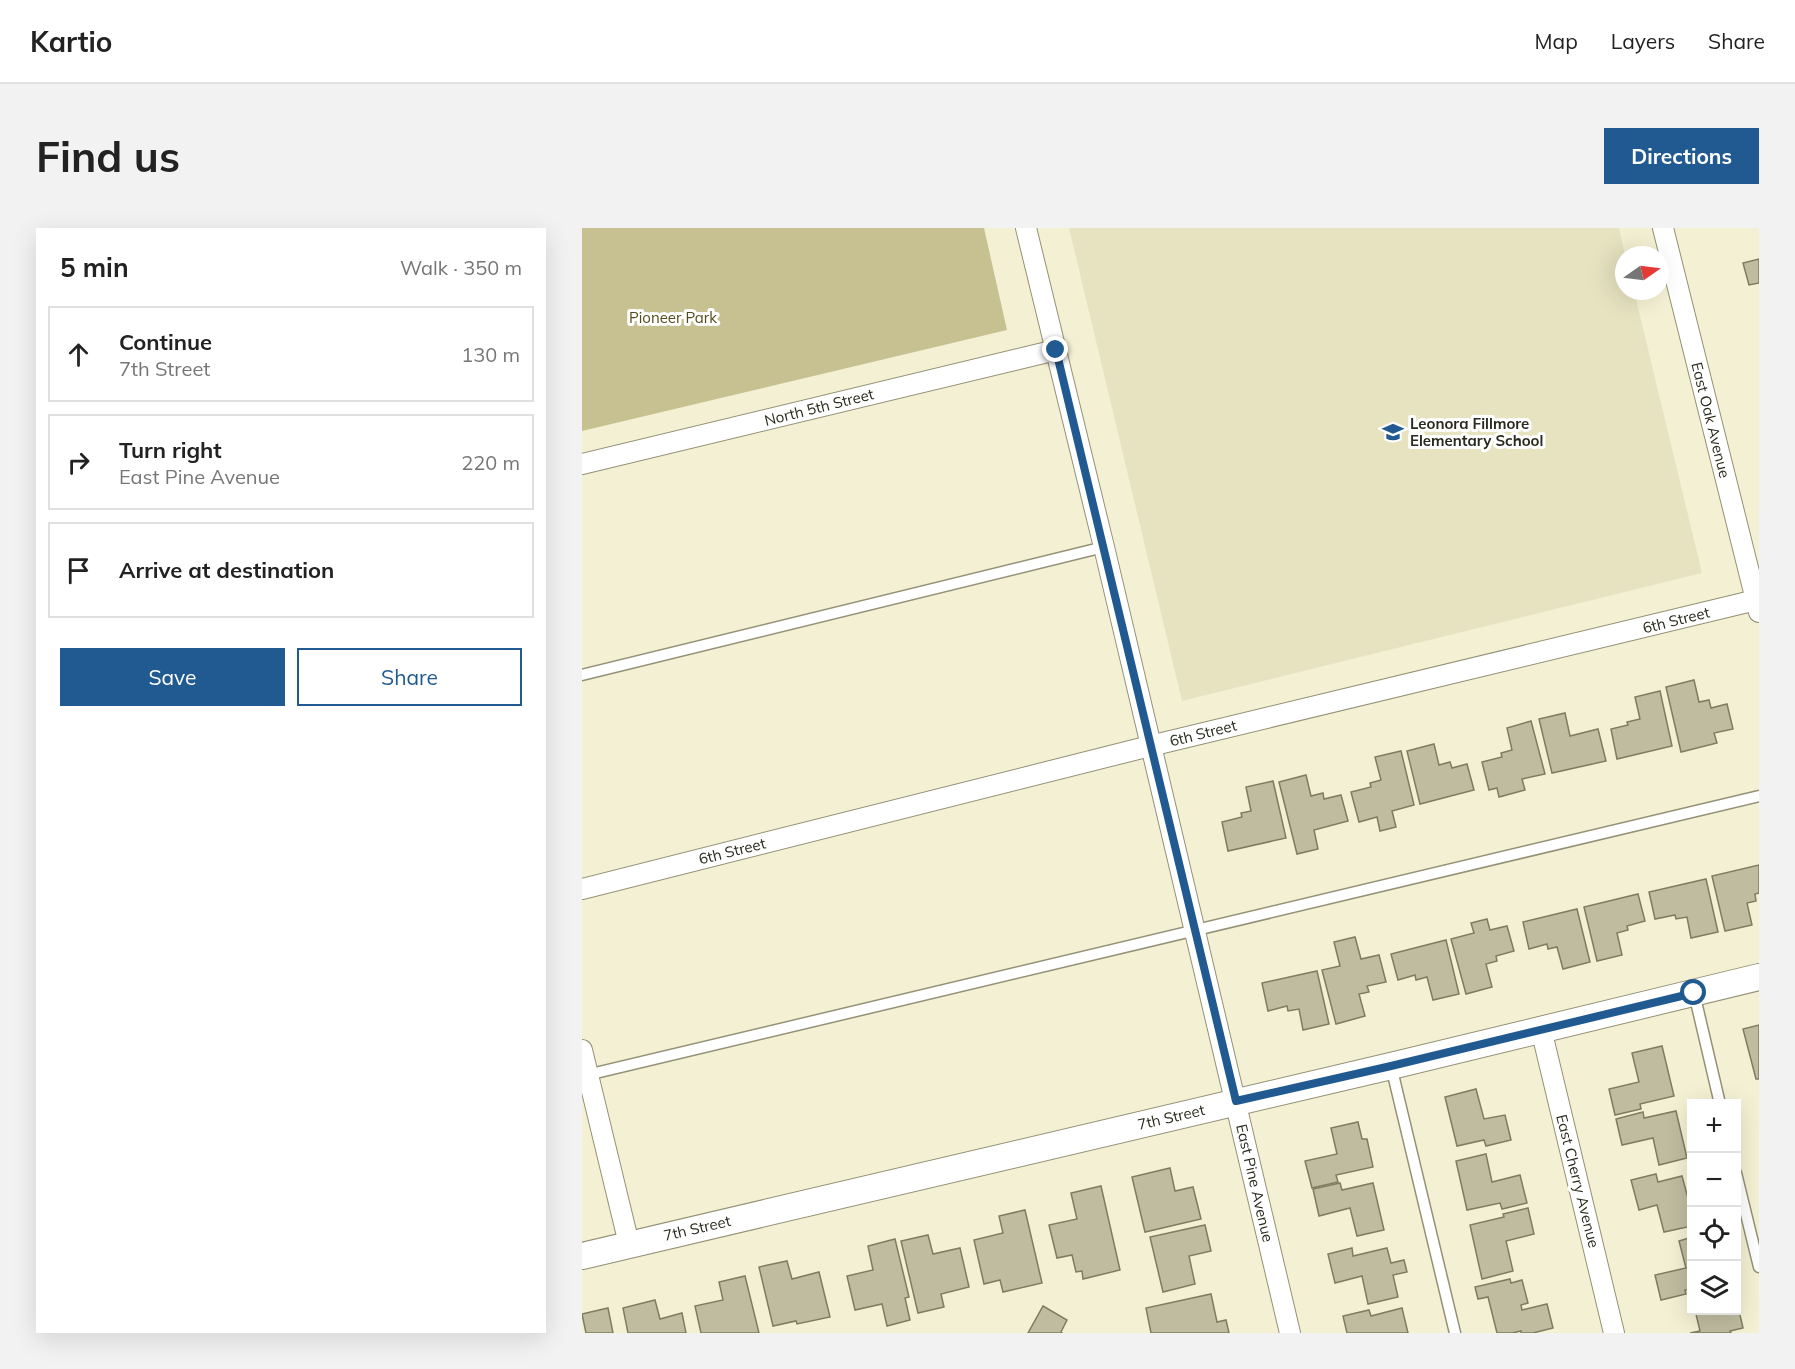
<!DOCTYPE html>
<html lang="en">
<head>
<meta charset="utf-8">
<style>
	body { margin:0; font-family:Mulish,sans-serif; background:#f2f2f2; color:#222 }
	.controls { position:absolute; right:18px; bottom:18px; display:grid; overflow:hidden; border-radius:0px; box-shadow:0 6px 24px #0002 }
	.controls button { width:54px; height:54px; display:grid; place-items:center; padding:0; border:0; border-bottom:2px solid #e0e0e0; background:#fff; color:#222; font:30px sans-serif }
	.compass { position:absolute; left:1033px; top:18px; width:54px; height:54px; border-radius:50%; background:#fff; box-shadow:0 6px 24px #0002; rotate:76deg }
	.stop { position:absolute; width:18px; height:18px; margin:-14px; border:4px solid #215a91; border-radius:50%; background:#fff }
	.stop.end { background:#215a91; border-color:#fff; box-shadow:0 2px 6px #0008 }
	.list { margin:0; padding:0; list-style:none }
	h2 { display:flex; justify-content:space-between; align-items:center; height:78px; margin:0; padding:0 24px; font-size:26px }
	h2 small { font-size:20px; font-weight:400; color:#767676 }
	.list li { display:grid; grid-template-columns:39px 1fr auto; gap:18px; align-items:center; box-sizing:border-box; height:96px; margin:0 12px 12px; padding:0 12px; border:2px solid #e0e0e0; border-radius:0px }
	.list b { display:block; font-size:22px; white-space:nowrap }
	.list p { margin:0; font-size:20px; white-space:nowrap; color:#767676 }
	.list em { font-size:20px; font-style:normal; color:#767676 }
	.actions { display:flex; gap:12px; padding:18px 24px }
	.actions a { flex:1; padding:14px 0; border:2px solid #215a91; border-radius:0px; text-align:center; font-size:21px; color:#215a91 }
	.actions .main { background:#215a91; color:#fff }
	.icon { flex:none; width:33px; height:33px; fill:none; stroke:currentColor; stroke-width:2; stroke-linecap:round; stroke-linejoin:round }
	.map { position:relative; flex:none; width:1177px; height:1105px; overflow:hidden; border-radius:0px }
	header { display:flex; align-items:center; gap:36px; box-sizing:border-box; height:84px; padding:0 30px; background:#fff; border-bottom:2px solid #e0e0e0 }
	header strong { font-size:28px }
	nav { display:flex; gap:33px; margin-inline-start:auto; font-size:21px }
	.intro { display:flex; align-items:center; justify-content:space-between; box-sizing:border-box; height:144px; padding:0 36px }
	h1 { margin:0; font-size:42px }
	.button { padding:15px 27px; border-radius:0px; background:#215a91; color:#fff; font-size:21px; font-weight:700 }
	main { display:flex; gap:36px; padding:0 36px }
	aside { flex:1; background:#fff; border-radius:0px; box-shadow:0 6px 24px #0002 }
	.map>svg:first-child { display:block }
</style>
</head>
<body>
<header>
<strong>Kartio</strong>
<nav><a>Map</a><a>Layers</a><a>Share</a></nav>
</header>
<div class="intro"><h1>Find us</h1><a class="button">Directions</a></div>
<main>
<aside>
<h2>5 min<small>Walk · 350 m</small></h2>
<ul class="list">
<li><svg class="icon" aria-label="ahead" viewBox="0 0 24 24"><path d="M12 20V5M6 11l6-6 6 6"/></svg><div><b>Continue</b><p>7th Street</p></div><em>130 m</em></li>
<li><svg class="icon" aria-label="right" viewBox="0 0 24 24"><path d="M7 20v-9h11M14 6l5 5-5 5"/></svg><div><b>Turn right</b><p>East Pine Avenue</p></div><em>220 m</em></li>
<li><svg class="icon" aria-label="arrive" viewBox="0 0 24 24"><path d="M6 21V4h12l-3 4 3 4H6"/></svg><div><b>Arrive at destination</b></div></li>
</ul>
<div class="actions"><a class="main">Save</a><a>Share</a></div>
</aside>
<div class="map">
<svg width="1177" height="1105" viewBox="0 0 1177 1105">
	<rect width="100%" height="100%" fill="#f3f0d3"/>
	<path fill="#e7e3c0" d="M487,0H1037L1043,27L1042,63H1052L1120,345L600,473Z"/>
	<path fill="#c7c192" d="M0,0H402L425,102L0,203Z"/>
	<g fill="#bfbca0" stroke="#807c62" stroke-width="1.5">
		<path d="M1177,31V55L1167,57L1161,35Z"/>
		<path d="M1112,452L1117,474L1127,472L1129,480L1145,476L1151,501L1132,505L1135,515L1099,524L1084,459Z"/>
		<path d="M1078,463L1090,518L1035,531L1029,501L1046,497L1045,494L1058,491L1053,469Z"/>
		<path d="M983,485L988,508L1016,501L1024,533L970,545L957,491Z"/>
		<path d="M949,493L963,546L940,551L943,562L917,569L915,560L907,562L900,534L920,529L919,525L930,522L925,500Z"/>
		<path d="M852,516L857,537L868,534L870,540L885,536L892,562L838,576L825,523Z"/>
		<path d="M819,523L832,577L810,583L814,599L798,603L795,589L777,594L769,564L789,559L788,555L799,552L793,529Z"/>
		<path d="M724,547L729,568L741,565L742,571L759,567L766,593L732,602L736,621L715,626L697,554Z"/>
		<path d="M691,553L704,610L646,623L640,594L660,589L659,585L669,583L664,559Z"/>
		<path d="M1177,637V665L1173,666L1174,673L1165,675L1170,697L1143,703L1130,648Z"/>
		<path d="M1124,651L1136,704L1109,710L1105,689L1094,691L1093,687L1073,691L1067,664Z"/>
		<path d="M1056,666L1063,693L1045,698L1046,702L1035,705L1040,727L1015,733L1002,679Z"/>
		<path d="M995,681L1008,734L981,741L975,719L966,721L965,716L947,721L941,694Z"/>
		<path d="M905,691L908,702L925,698L932,723L914,728L915,733L904,736L910,759L884,766L869,711L892,705L889,695Z"/>
		<path d="M773,709L779,731L797,727L804,754L785,758L787,764L777,766L783,788L754,796L740,742L758,738L752,714Z"/>
		<path d="M864,712L877,766L851,772L845,749L834,752L833,747L816,752L809,726Z"/>
		<path d="M735,743L747,796L721,802L717,781L706,783L705,778L686,783L680,755Z"/>
		<path d="M1177,797V851H1174L1161,801Z"/>
		<path d="M1080,818L1092,868L1058,876L1059,881L1033,887L1027,861L1057,854L1050,825Z"/>
		<path d="M894,861L902,891L923,887L929,912L904,918L902,912L875,918L863,869Z"/>
		<path d="M1094,883L1105,930L1077,937L1071,910L1040,917L1034,891L1061,884L1062,890Z"/>
		<path d="M776,894L780,911H785L791,939L754,947L756,954L730,960L723,933L755,926L749,900Z"/>
		<path d="M904,926L910,954L938,947L945,975L920,981L918,975L885,982L874,933Z"/>
		<path d="M588,940L593,963L611,959L619,991L563,1004L550,949Z"/>
		<path d="M1074,946L1076,954L1100,948L1110,985V998L1082,1004L1075,977L1057,982L1049,952Z"/>
		<path d="M758,955L760,962L791,955L802,1002L775,1008L768,980L737,988L731,961Z"/>
		<path d="M519,958L538,1042L501,1051L500,1043L494,1044L490,1027L475,1030L467,997L495,991L489,965Z"/>
		<path d="M946,980L952,1006L924,1013L931,1043L900,1051L888,997L922,989L921,986Z"/>
		<path d="M443,982L460,1055L421,1064L418,1052L402,1056L392,1012L421,1005L417,988Z"/>
		<path d="M623,997L629,1023L607,1028L613,1056L581,1064L568,1009Z"/>
		<path d="M346,1007L351,1026L378,1020L387,1059L359,1066L362,1079L336,1085L319,1013Z"/>
		<path d="M1110,1009V1061L1103,1062L1104,1066L1079,1072L1073,1047L1104,1040L1097,1013Z"/>
		<path d="M313,1011L327,1069L323,1070L328,1092L305,1098L300,1076L273,1082L265,1048L291,1042L286,1018Z"/>
		<path d="M770,1020L771,1028L805,1020L809,1035L822,1032L825,1044L811,1047L816,1069L786,1076L780,1048L753,1055L746,1026Z"/>
		<path d="M205,1033L210,1051L237,1044L248,1089L215,1096L214,1093L191,1098L177,1039Z"/>
		<path d="M163,1048L177,1105H119L113,1078L141,1072L137,1054Z"/>
		<path d="M928,1051L929,1055L940,1052L946,1075L939,1077L940,1082L965,1076L971,1100L951,1105H939V1103L930,1105H915L906,1069L896,1071L893,1059Z"/>
		<path d="M629,1066L635,1094L644,1092L647,1105H569L564,1080Z"/>
		<path d="M1154,1070L1161,1100L1148,1103L1149,1105H1108L1118,1103L1113,1082H1154Z"/>
		<path d="M73,1072L78,1091L100,1085L104,1105H46L41,1080Z"/>
		<path d="M461,1078L485,1092L479,1104L480,1105H446Z"/>
		<path d="M26,1080L31,1105H4L0,1086Z"/>
		<path d="M820,1080L826,1105H765L761,1088L787,1082L789,1088Z"/>
	</g>
	<g fill="none" stroke-linecap="round" stroke-linejoin="round">
		<defs>
			<g id="service">
				<path d="M0,447L522,319"/>
				<path d="M1112,765L1138,876"/>
				<path d="M809,838L873,1105"/>
				<path d="M1,848L1177,568"/>
				<path d="M1154,945L1177,1039"/>
			</g>
			<g id="minor">
				<path d="M444,0L522,319L708,1105"/>
				<path d="M1081,0L1177,384"/>
				<path d="M0,236L474,122"/>
				<path d="M0,661L568,518L1174,372"/>
				<path d="M959,801L1032,1105"/>
				<path d="M0,822L47,1016"/>
			</g>
			<path id="tertiary" d="M0,1028L809,838L1177,749"/>
		</defs>
		<use href="#service" stroke="#949176" stroke-width="13"/>
		<use href="#minor" stroke="#949176" stroke-width="22"/>
		<use href="#tertiary" stroke="#949176" stroke-width="28"/>
		<use href="#service" stroke="#fff" stroke-width="10"/>
		<use href="#minor" stroke="#fff" stroke-width="20"/>
		<use href="#tertiary" stroke="#fff" stroke-width="26"/>
	</g>
	<g fill="none" stroke-linecap="round" stroke-linejoin="round">
		<path stroke="#215a91" stroke-width="8" d="M474,122L654,873L809,838L1112,765"/>
	</g>
	<defs>
		<symbol id="school-bare" viewBox="-9 -9 18 18"><path d="M0-5L7-2L0 1L-7-2ZM-4 1L0 2.5L4 1V4Q0 6-4 4Z" fill="#215a91" stroke="#fff" stroke-width="2.5" paint-order="stroke"/></symbol>
	</defs>
	<g fill-rule="evenodd">
		<use href="#school-bare" x="796" y="189" width="30" height="30"/>
	</g>
	<g text-anchor="middle" dominant-baseline="central" stroke-width="6" stroke-linejoin="round" paint-order="stroke">
		<g font-size="15" fill="#534c1a" stroke="#fff">
			<text x="91" y="89">Pioneer Park</text>
		</g>
		<g font-size="15" fill="#2a291e" stroke="#fff">
			<text transform="translate(237 179) rotate(-14)">North 5th Street</text>
			<text transform="translate(1129 192) rotate(76)">East Oak Avenue</text>
			<text transform="translate(1094 392) rotate(-14)">6th Street</text>
			<text transform="translate(621 505) rotate(-14)">6th Street</text>
			<text transform="translate(150 623) rotate(-14)">6th Street</text>
			<text transform="translate(589 889) rotate(-13)">7th Street</text>
			<text transform="translate(996 953) rotate(76)">East Cherry Avenue</text>
			<text transform="translate(673 955) rotate(77)">East Pine Avenue</text>
			<text transform="translate(115 1000) rotate(-13)">7th Street</text>
		</g>
		<g font-size="15" font-weight="bold" fill="#2a291e" stroke="#fff" text-anchor="start">
			<text x="828" y="195">Leonora Fillmore<tspan x="828" dy="17">Elementary School</tspan></text>
		</g>
	</g>
</svg>
<div class="controls">
<button>+</button>
<button>−</button>
<button><svg class="icon" aria-label="locate" viewBox="0 0 24 24"><circle cx="12" cy="12" r="6"/><path d="M12 2v4M12 18v4M2 12h4M18 12h4"/></svg></button>
<button><svg class="icon" aria-label="layers" viewBox="0 0 24 24"><path d="M12 4l9 5-9 5-9-5zM3 14l9 5 9-5"/></svg></button>
</div>
<svg class="compass" viewBox="-18 -18 36 36"><path d="M0-13l5 13h-10z" fill="#e53935"/><path d="M0 13l5-13h-10z" fill="#767676"/></svg>
<div class="stop" style="left:1112px;top:765px"></div>
<div class="stop end" style="left:474px;top:122px"></div>
</div>
</main>
</body>
</html>
